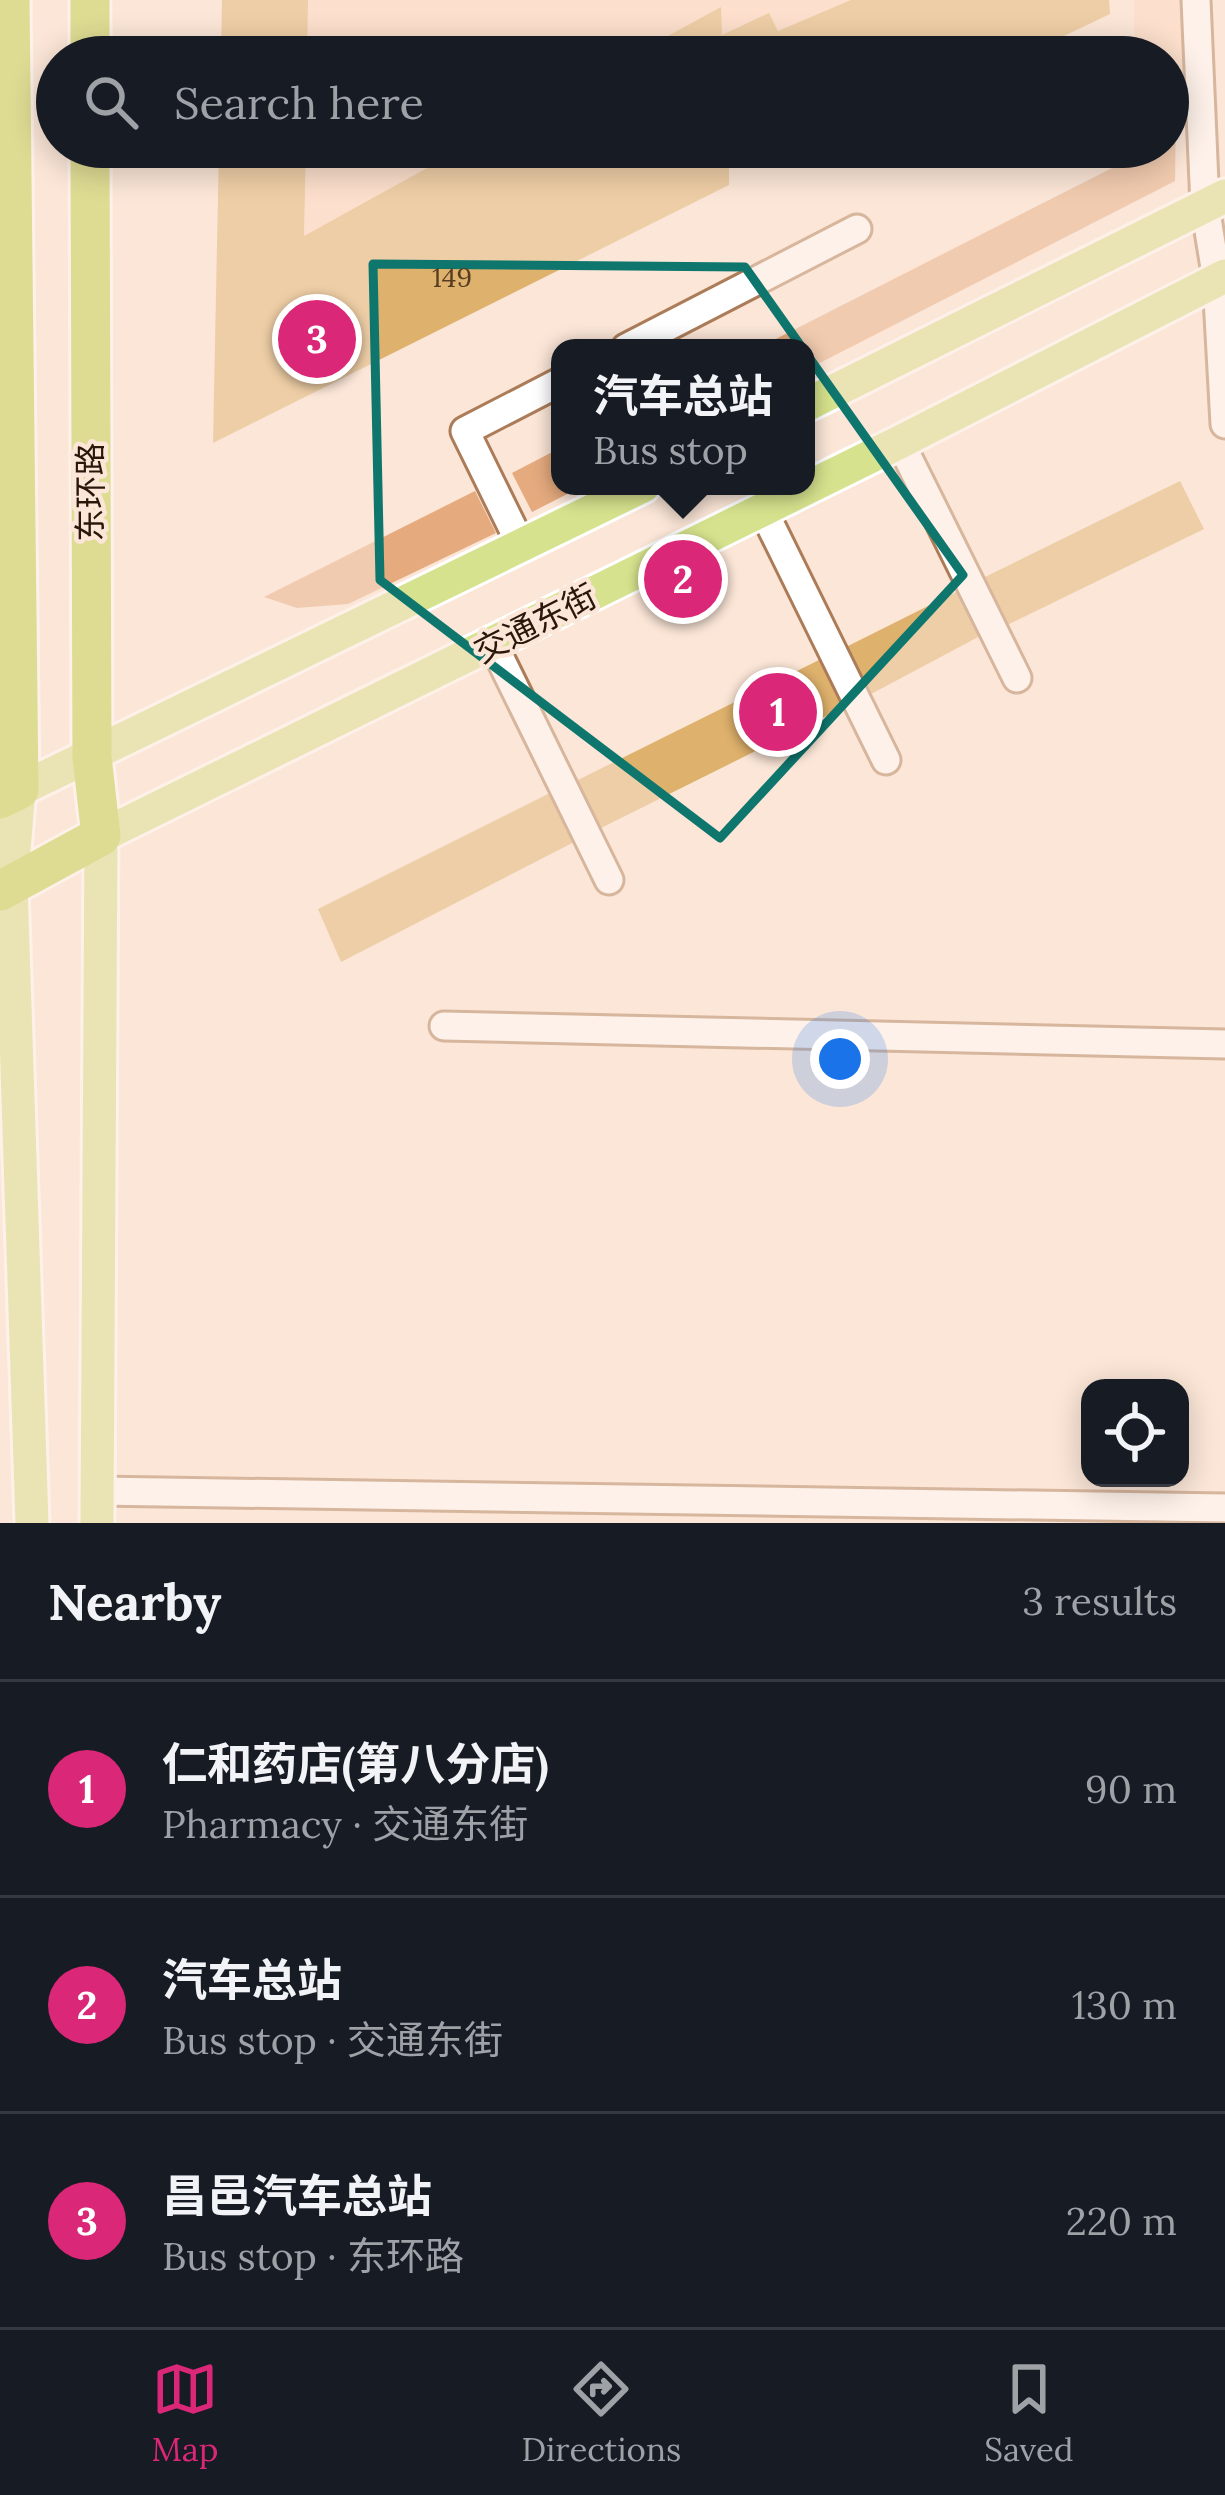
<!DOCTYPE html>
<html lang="en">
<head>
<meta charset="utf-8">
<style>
	body { margin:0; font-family:Lora,"Noto Sans SC",serif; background:#242831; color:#f1f3f6 }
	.controls { position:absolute; right:36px; bottom:36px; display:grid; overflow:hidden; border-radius:24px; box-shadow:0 6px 30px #0003 }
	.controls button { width:108px; height:108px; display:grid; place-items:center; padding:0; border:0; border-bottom:3px solid #363941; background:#171b24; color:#f1f3f6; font:60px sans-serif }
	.you { position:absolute; left:840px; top:1059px; width:42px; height:42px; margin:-30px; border:9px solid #fff; border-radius:50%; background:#1a73e8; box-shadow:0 0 0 18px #1a73e833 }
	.badge { display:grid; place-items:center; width:78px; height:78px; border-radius:50%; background:#db2777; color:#fff; font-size:39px; font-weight:700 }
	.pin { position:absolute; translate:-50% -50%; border:6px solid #fff; box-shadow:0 3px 12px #0006 }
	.popup { position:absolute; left:551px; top:339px; width:264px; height:156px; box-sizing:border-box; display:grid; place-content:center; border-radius:24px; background:#171b24; filter:drop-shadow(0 3px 9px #0005); font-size:39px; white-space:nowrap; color:#9ea1a6 }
	.popup b { font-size:45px; color:#f1f3f6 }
	.popup::after { content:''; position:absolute; left:50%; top:100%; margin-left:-24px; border:24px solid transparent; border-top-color:#171b24 }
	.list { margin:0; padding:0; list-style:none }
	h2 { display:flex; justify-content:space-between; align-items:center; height:156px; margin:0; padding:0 48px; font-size:51px }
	h2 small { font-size:39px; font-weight:400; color:#9ea1a6 }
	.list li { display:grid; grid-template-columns:78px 1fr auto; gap:36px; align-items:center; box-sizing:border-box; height:216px; padding:0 48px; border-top:3px solid #363941 }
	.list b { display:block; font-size:45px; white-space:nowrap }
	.list p { margin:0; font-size:39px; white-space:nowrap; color:#9ea1a6 }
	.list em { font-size:39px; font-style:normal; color:#9ea1a6 }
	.icon { flex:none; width:66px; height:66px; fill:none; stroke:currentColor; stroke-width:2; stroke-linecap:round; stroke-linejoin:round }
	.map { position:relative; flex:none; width:1225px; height:1523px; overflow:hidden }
	.search { position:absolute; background:#171b24; box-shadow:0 6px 30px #0003; left:36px; right:36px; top:36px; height:132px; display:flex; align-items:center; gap:30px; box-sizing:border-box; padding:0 42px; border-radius:66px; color:#9ea1a6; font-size:45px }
	.sheet { height:804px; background:#171b24 }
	nav { display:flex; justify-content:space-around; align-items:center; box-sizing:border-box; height:168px; border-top:3px solid #363941; background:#171b24; font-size:33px; color:#9ea1a6 }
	nav a { display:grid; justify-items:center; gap:6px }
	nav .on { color:#db2777 }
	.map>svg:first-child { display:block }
</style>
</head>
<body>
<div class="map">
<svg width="1225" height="1523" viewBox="0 0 1225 1523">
	<rect width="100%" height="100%" fill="#fbe6d7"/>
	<g fill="#fcd8bf">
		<path d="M308,0H866L782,39L769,14L722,45L720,8L630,57H307Z"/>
		<path d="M1134,0H1181L1183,74L1168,77V57H1134Z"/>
		<path d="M306,147H466L304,236Z"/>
	</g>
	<g fill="#e5aa7e">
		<path d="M1168,111H1176L1175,181L806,370V348H758L1122,163L1123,147H1168Z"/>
		<path d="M560,448V486H583L532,512L512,473Z"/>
		<path d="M475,491L496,533L348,604L297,608L264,597Z"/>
	</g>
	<g fill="#deb16c">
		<path d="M222,0H308L307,57H221Z"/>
		<path d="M851,0H1109L1110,14L1020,57H629L721,7L722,35L769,13L778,31Z"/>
		<path d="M219,147H306L304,236L465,147H753L729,159V185L213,443Z"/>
		<path d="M1180,481L1204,529L999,629L975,582Z"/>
		<path d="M958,591L982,635L871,694L846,647Z"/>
		<path d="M819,660L846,706L597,830L574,782Z"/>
		<path d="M550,793L578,840L341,962L318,909Z"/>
	</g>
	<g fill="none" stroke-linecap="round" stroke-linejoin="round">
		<defs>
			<g id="minor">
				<path d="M1196,0L1205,206L1217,280L1225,424"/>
				<path d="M626,348L857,229"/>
				<path d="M900,442L1017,678"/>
				<path d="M762,508L886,760"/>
				<path d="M522,547L465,431L560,382"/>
				<path d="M493,644L609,880"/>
				<path d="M444,1026L1225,1044"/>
				<path d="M97,1491L1225,1508"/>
			</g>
			<g id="major">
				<path d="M806,405L1225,196"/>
				<path d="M32,1523L11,886L19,790L643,486"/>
				<path d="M97,1523L101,836L900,442L1225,276"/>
			</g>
			<g id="highway">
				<path d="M90,57V0"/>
				<path d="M0,799L19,790L10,0"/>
				<path d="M0,891L101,836L92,757L90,147"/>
			</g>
		</defs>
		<use href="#minor" stroke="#ac7c59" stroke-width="33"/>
		<use href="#major" stroke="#fff" stroke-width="39"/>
		<use href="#highway" stroke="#fff" stroke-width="45"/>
		<use href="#minor" stroke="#fff" stroke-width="27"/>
		<use href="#major" stroke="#d6e28d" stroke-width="33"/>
		<use href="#highway" stroke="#bbcf41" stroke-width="39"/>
	</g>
	<path d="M0 0H1225V1523H0ZM373,264L745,267L963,575L720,838L380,580Z" fill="#fbe6d7" fill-opacity=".55" fill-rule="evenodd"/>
	<path fill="none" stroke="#0f766e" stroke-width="9" stroke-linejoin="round" d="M373,264L745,267L963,575L720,838L380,580Z"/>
	<g text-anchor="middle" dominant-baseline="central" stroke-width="9" stroke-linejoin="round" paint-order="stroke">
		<g font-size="27" fill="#573e22">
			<text x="452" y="277">149</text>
		</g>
		<g font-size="33" fill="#2a1709" stroke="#fbe6d7">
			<text transform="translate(90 492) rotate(-90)">东环路</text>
			<text transform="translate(535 623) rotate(-27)">交通东街</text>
		</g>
	</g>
</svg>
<div class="controls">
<button><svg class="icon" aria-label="locate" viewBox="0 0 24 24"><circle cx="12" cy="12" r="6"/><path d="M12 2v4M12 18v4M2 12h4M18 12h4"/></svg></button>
</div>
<div class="you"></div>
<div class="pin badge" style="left:778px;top:712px">1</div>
<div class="pin badge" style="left:683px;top:579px">2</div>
<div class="popup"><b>汽车总站</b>Bus stop</div>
<div class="pin badge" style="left:317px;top:339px">3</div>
<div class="search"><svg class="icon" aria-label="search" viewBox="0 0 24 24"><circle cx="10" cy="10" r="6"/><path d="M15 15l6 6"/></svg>Search here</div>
</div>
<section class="sheet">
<h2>Nearby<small>3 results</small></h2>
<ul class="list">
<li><span class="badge">1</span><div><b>仁和药店(第八分店)</b><p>Pharmacy · 交通东街</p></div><em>90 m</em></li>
<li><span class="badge">2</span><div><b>汽车总站</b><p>Bus stop · 交通东街</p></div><em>130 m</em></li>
<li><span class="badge">3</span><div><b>昌邑汽车总站</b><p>Bus stop · 东环路</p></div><em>220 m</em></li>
</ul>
</section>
<nav>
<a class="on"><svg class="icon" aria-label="map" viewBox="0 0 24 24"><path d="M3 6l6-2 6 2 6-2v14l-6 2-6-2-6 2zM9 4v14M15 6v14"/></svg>Map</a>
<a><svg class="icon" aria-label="directions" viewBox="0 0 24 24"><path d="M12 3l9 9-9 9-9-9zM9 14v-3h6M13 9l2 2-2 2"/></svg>Directions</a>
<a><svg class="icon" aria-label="saved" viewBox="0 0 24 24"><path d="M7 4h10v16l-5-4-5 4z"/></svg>Saved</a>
</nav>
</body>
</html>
